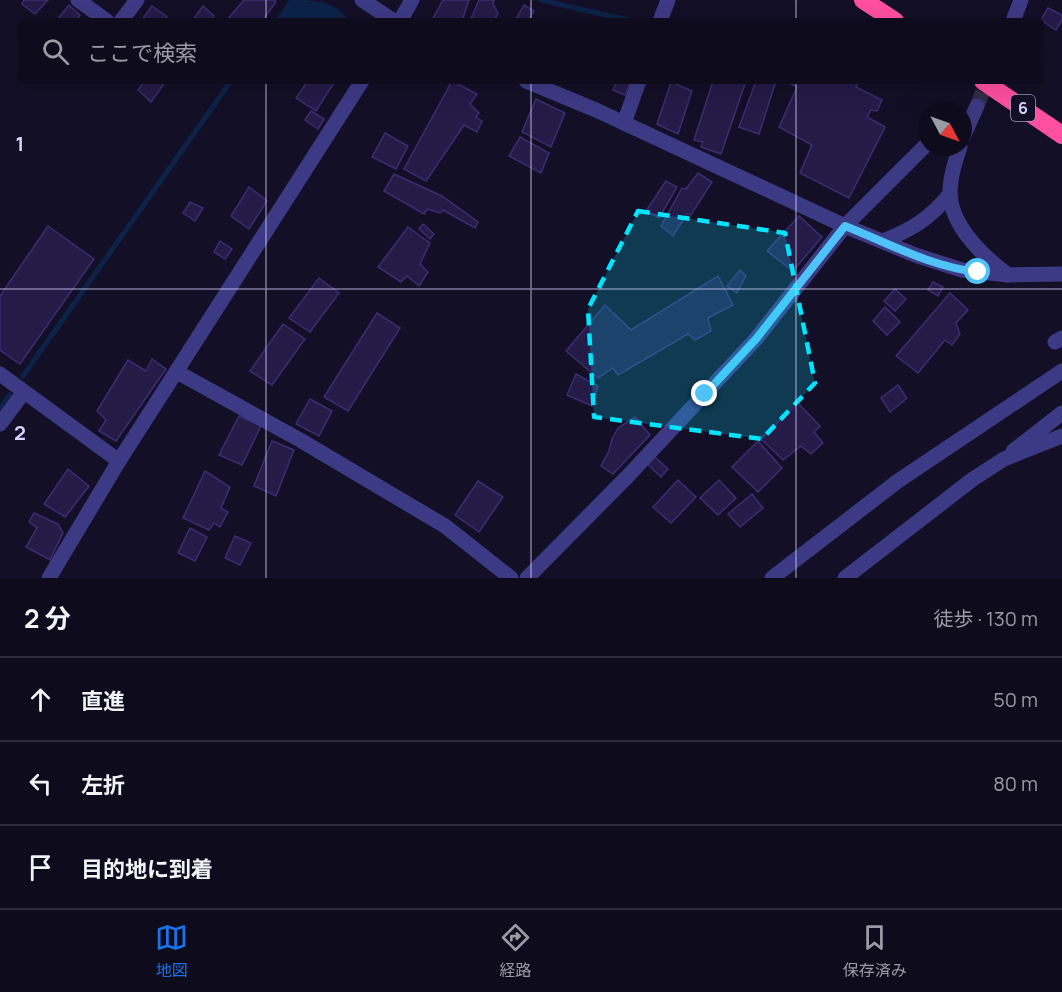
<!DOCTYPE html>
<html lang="ja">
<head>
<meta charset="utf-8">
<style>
	body { margin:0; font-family:Manrope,"Noto Sans JP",sans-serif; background:#1c1929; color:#f1f3f6 }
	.compass { position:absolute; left:918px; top:102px; width:54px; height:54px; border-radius:50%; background:#0e0b1c; box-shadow:0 6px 24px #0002; rotate:131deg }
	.stop { position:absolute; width:18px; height:18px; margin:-14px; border:4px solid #4fc3f7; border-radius:50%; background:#fff }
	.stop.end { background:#4fc3f7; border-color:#fff; box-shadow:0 2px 6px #0008 }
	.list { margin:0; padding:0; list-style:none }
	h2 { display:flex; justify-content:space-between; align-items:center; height:78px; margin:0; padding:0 24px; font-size:26px }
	h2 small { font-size:20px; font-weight:400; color:#9b9ba3 }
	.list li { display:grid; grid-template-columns:39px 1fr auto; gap:18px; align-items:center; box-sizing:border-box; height:84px; padding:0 24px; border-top:2px solid #2e2b3b }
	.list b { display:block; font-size:22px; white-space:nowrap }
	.list em { font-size:20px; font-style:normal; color:#9b9ba3 }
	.icon { flex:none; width:33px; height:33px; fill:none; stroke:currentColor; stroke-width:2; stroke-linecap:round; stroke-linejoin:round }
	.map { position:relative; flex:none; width:1062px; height:578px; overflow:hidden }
	.search { position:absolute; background:#0e0b1c; box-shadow:0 6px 24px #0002; left:18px; right:18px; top:18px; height:66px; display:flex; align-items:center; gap:15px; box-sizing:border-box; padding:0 21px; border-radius:6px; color:#9b9ba3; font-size:22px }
	.sheet { height:330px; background:#0e0b1c }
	nav { display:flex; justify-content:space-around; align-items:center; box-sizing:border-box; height:84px; border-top:2px solid #2e2b3b; background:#0e0b1c; font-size:16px; color:#9b9ba3 }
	nav a { display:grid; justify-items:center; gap:3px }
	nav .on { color:#1a73e8 }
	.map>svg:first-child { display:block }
</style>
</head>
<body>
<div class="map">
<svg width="1062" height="578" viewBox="0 0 1062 578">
	<rect width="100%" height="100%" fill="#130f26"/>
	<path fill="#0c2248" d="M289,0C314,0 336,0 348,21H275Z"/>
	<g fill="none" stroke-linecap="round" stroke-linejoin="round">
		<g stroke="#0c2248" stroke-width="5">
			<path d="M541,0L632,21"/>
			<path d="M23,376L231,81"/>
			<path d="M0,408L10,395"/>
		</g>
	</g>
	<g fill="#241b47" stroke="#3b2d73" stroke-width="1.5">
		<path d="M24,0H48L35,14L22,4Z"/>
		<path d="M244,0H274L276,2L262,21H226Z"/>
		<path d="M443,0H469L462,21L432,20Z"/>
		<path d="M479,0H494L493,4L498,13L494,21H470Z"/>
		<path d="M69,5L80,15L76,21H56Z"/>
		<path d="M524,5L534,11L528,21H519L516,19Z"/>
		<path d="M152,6L167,17L165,21H141Z"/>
		<path d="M203,6L214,16L211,21H192Z"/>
		<path d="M1048,8L1062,15V20L1056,30L1041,20Z"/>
		<path d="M145,81H166L151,102L138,90Z"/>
		<path d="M308,81H335L316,111L296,98Z"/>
		<path d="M452,81L477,94L470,104L479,113L476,117L482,121L477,132L464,125L426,181L404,169Z"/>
		<path d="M617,81H631L625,95L613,90Z"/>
		<path d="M713,81H746L721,154L701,147L703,142L694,140Z"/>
		<path d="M756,81H776L759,134L739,127Z"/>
		<path d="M785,81H859L856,87L882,100L877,111L871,110L867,117L885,127L849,198L800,173L812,145L779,127L797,87Z"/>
		<path d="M671,82L692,91L678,134L657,124Z"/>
		<path d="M536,99L565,113L551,147L522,132Z"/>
		<path d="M311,111L324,119L318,129L305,120Z"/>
		<path d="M385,133L408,146L396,169L372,157Z"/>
		<path d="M520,137L549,153L541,173L509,156Z"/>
		<path d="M698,173L712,182L691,215L687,214L673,236L661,226L682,188L686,189Z"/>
		<path d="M394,174L442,196L478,222L475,228L443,210L440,213L427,209L424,214L384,191Z"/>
		<path d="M666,181L677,187L659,218L646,211Z"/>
		<path d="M249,187L267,201L249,229L231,216Z"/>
		<path d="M190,202L203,208L195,221L183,213Z"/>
		<path d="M799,216L822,237L793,271L767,251Z"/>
		<path d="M423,224L434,234L430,239L419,229Z"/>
		<path d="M48,226L94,259L20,364L0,350V296Z"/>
		<path d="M408,227L430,243L420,264L428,272L419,286L407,276L401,282L378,267Z"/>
		<path d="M220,241L232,249L225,259L214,252Z"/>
		<path d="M740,270L746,276L737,293L727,286Z"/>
		<path d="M718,276L733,305L708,318L711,331L695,340L688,334L618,375L613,368L598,378L566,351L605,305L631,330Z"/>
		<path d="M319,278L339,293L310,332L289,318Z"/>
		<path d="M933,282L943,287L938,296L928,290Z"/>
		<path d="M895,289L906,299L895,311L884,301Z"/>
		<path d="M950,293L968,310L956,323L960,334L952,345L945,340L918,373L896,356Z"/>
		<path d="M885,307L900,322L887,335L873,321Z"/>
		<path d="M377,313L400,328L348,411L324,397Z"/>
		<path d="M283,324L305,339L272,385L250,371Z"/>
		<path d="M152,359L166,369L116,441L99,431L106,420L97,411L128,360L146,371Z"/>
		<path d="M576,374L598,386L592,406L567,395Z"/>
		<path d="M898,385L907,398L890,412L881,398Z"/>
		<path d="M310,399L332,411L319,436L296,424Z"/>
		<path d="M798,403L820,426L814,432L823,443L811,454L801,446L783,460L761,439Z"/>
		<path d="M239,416L261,426L242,465L219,455Z"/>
		<path d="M635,417L650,435L613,474L601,466L609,451L612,439L618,428Z"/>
		<path d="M272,441L294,450L276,496L254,486Z"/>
		<path d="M758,441L782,468L758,492L732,467Z"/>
		<path d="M655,457L668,469L661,477L647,464Z"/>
		<path d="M68,469L89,486L65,517L44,504Z"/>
		<path d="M205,471L230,487L221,508L228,512L220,527L214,523L209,530L183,518Z"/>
		<path d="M678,480L696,497L671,523L653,507Z"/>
		<path d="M719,480L736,498L718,515L700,498Z"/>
		<path d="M478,481L503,497L479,532L455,515Z"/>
		<path d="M752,494L763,508L740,527L728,514Z"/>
		<path d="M34,513L58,524L63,533L50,560L26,547L37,528L29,522Z"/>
		<path d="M190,528L207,537L195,561L178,553Z"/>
		<path d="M235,536L251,543L240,565L225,558Z"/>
	</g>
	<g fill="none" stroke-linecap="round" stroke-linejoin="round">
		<path stroke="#312d47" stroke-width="15" stroke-dasharray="15 8" stroke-linecap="butt" d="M977,106L987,81"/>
		<g stroke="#3d3a85" stroke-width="15">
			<path d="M78,0L107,21"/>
			<path d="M362,0L394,21"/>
			<path d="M121,21L137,0"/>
			<path d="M400,21L412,0"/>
			<path d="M660,21L668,0"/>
			<path d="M1013,21L1021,0"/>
			<path d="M526,81L596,110L845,226L915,255L962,270L1008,275L1062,274"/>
			<path d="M624,123L639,81"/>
			<path d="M963,137L977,106"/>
			<path d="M960,147C955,162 950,177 950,193C951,226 983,256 1008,275"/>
			<path d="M883,241C913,229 929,219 950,194"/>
			<path d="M1055,342L1062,338"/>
			<path d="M177,372L300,440L445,526L511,578"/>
			<path d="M0,374L119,461"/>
			<path d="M0,424L24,392"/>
			<path d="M1013,451L1062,413"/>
			<path d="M49,578L119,461L362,81"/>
			<path d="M527,578L627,477L756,339L845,226L927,144"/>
			<path d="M772,578L898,481L1062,371"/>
			<path d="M845,578L973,479L1004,459L1062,436"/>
		</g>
		<g stroke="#ff4fa3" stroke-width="18">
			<path d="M863,0L895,21"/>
			<path d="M983,81L1062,135"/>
		</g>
	</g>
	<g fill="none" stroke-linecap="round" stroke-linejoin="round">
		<path stroke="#4fc3f7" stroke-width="8" d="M705,394L756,339L845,226C888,243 931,267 978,272"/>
	</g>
	<path fill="#00e5ff" fill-opacity="0.2" stroke="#00e5ff" stroke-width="4.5" stroke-dasharray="12 8" stroke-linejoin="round" d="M638,211L785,233L815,383L762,439L594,417L588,309Z"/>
	<path fill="none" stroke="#d9d4ff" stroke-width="1.5" stroke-opacity="0.55" d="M266,0V21M531,0V21M796,0V21M266,81V578M531,81V578M796,81V578M0,289H1062"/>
	<g text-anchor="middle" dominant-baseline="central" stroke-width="6" stroke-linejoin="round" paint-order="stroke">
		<rect fill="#130f26" stroke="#9e99be" stroke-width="1.5" x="1011" y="95" width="24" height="26" rx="4.5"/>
		<g font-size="16" font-weight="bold" fill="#d9d4ff">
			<text x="1023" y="108">6</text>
		</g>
	</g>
	<g font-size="20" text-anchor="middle" font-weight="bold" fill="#d9d4ff" stroke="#130f26" stroke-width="6" stroke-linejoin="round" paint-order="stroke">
		<text x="20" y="151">1</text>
		<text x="20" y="440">2</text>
	</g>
</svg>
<svg class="compass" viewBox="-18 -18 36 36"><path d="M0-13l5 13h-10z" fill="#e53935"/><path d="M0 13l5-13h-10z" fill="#9b9ba3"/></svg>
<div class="stop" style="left:978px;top:272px"></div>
<div class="stop end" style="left:705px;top:394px"></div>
<div class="search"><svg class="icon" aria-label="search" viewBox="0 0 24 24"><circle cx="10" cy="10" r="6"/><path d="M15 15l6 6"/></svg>ここで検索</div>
</div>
<section class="sheet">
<h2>2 分<small>徒歩 · 130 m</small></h2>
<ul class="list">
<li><svg class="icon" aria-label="ahead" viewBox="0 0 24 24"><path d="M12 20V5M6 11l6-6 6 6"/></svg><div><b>直進</b></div><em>50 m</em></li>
<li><svg class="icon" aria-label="left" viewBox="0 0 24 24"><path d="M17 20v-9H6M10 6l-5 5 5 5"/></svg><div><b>左折</b></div><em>80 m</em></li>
<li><svg class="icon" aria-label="arrive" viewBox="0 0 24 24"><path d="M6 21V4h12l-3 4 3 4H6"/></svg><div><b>目的地に到着</b></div></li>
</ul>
</section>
<nav>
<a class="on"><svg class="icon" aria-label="map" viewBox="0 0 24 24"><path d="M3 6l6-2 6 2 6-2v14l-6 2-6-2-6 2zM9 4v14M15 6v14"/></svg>地図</a>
<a><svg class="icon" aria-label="directions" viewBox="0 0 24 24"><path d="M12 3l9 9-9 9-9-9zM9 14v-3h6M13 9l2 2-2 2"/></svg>経路</a>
<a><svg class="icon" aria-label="saved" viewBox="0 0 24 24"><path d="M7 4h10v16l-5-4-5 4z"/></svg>保存済み</a>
</nav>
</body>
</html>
